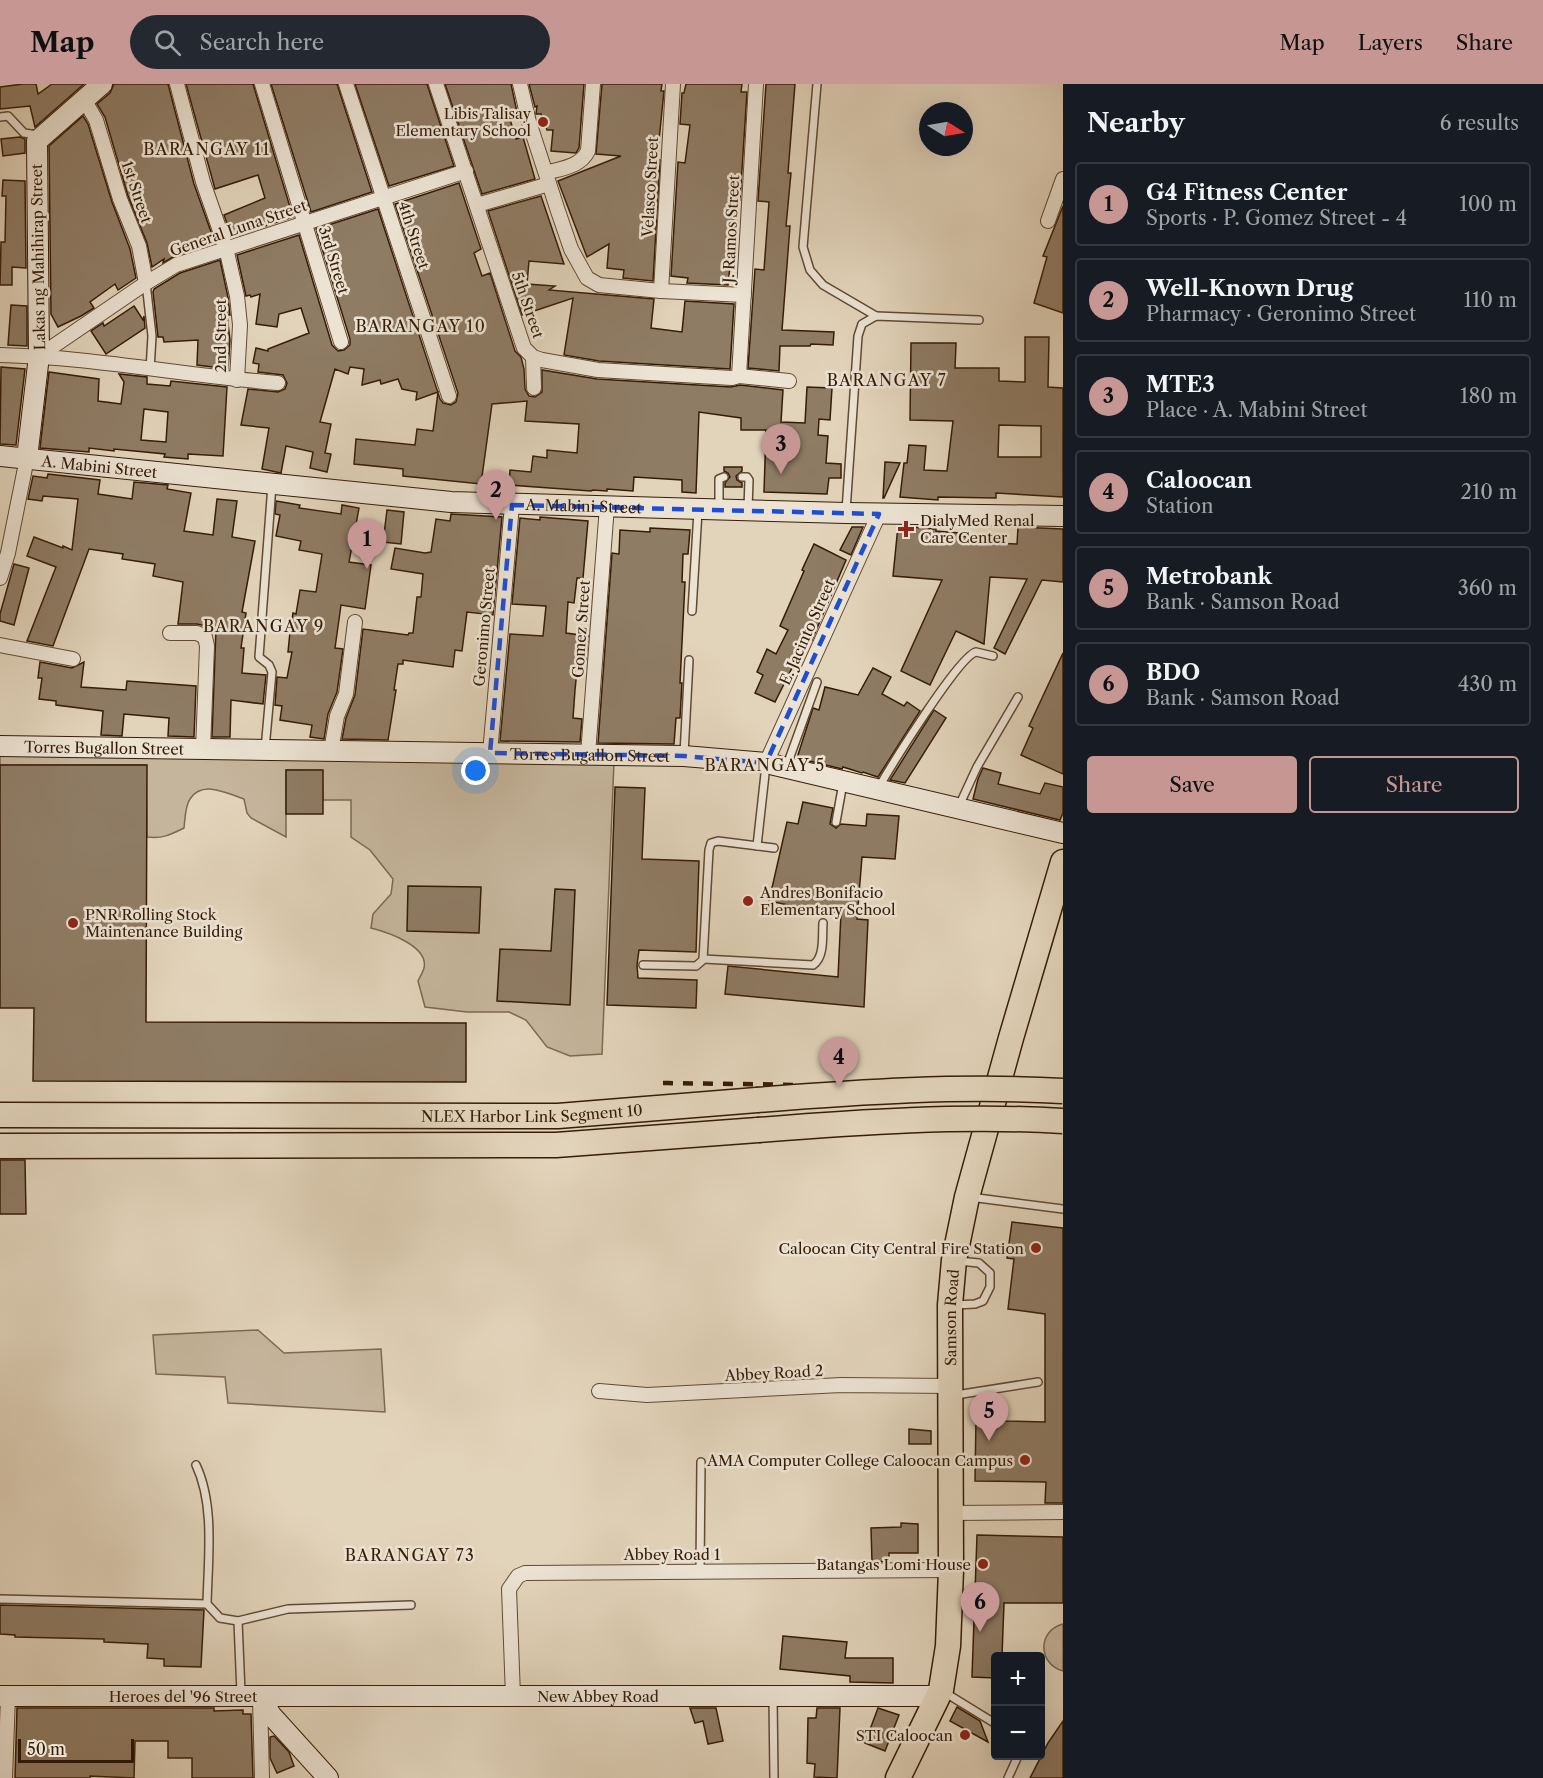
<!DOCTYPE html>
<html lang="en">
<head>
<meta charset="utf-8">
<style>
	body { margin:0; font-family:"Libre Caslon Text",serif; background:#242831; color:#f1f3f6 }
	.controls { position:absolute; right:18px; bottom:18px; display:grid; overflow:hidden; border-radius:6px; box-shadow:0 6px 24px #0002 }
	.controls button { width:54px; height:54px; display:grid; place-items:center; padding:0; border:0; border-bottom:2px solid #363941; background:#171b24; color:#f1f3f6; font:30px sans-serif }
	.compass { position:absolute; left:919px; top:18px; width:54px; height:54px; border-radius:50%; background:#171b24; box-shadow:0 6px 24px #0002; rotate:101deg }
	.scale { position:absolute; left:18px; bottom:15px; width:116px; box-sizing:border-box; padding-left:6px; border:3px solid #351c07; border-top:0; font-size:16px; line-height:21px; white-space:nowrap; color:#351c07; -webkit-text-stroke:4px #ece3d3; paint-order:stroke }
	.you { position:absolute; left:476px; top:687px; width:21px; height:21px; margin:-15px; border:4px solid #fff; border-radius:50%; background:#1a73e8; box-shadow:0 0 0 9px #1a73e833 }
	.badge { display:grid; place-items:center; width:39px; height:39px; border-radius:50%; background:#c59692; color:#111; font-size:20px; font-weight:700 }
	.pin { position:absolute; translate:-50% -50px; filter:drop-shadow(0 2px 3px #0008) }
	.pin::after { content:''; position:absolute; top:32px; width:21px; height:18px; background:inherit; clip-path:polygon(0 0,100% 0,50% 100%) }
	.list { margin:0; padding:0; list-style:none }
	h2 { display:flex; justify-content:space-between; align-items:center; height:78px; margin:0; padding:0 24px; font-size:26px }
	h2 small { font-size:20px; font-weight:400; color:#9ea1a6 }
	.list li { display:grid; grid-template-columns:39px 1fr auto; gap:18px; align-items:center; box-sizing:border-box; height:84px; margin:0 12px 12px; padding:0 12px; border:2px solid #363941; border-radius:6px }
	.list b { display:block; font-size:22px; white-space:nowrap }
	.list p { margin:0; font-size:20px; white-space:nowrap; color:#9ea1a6 }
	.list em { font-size:20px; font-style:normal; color:#9ea1a6 }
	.actions { display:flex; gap:12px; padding:18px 24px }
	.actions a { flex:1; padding:14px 0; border:2px solid #c59692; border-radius:6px; text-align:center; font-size:21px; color:#c59692 }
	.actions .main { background:#c59692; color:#111 }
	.icon { flex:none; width:33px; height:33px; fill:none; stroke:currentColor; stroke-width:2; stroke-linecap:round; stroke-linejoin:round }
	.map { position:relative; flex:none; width:1063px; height:1694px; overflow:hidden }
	header { display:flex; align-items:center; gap:36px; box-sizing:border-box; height:84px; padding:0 30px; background:#c59692; color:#111 }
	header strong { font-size:28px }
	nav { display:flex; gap:33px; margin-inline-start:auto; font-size:21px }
	.search { width:420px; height:54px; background:#242831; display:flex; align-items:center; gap:15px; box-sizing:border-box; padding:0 21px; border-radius:33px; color:#9ea1a6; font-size:22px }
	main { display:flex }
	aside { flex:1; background:#171b24 }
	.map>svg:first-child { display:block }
</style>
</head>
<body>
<header>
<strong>Map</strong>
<div class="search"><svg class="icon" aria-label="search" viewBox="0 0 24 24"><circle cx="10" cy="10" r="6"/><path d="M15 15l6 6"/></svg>Search here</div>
<nav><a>Map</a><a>Layers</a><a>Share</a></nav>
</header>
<main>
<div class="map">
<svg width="1063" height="1694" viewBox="0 0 1063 1694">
	<rect width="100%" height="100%" fill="#e2d4bb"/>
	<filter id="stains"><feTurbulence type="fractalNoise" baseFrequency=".00333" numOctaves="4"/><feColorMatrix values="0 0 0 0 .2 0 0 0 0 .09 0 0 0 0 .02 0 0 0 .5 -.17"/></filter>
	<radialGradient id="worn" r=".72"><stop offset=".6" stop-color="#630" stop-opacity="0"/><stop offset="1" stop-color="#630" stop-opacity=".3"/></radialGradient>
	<g fill="#c5b59c" stroke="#7d6852" stroke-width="1.5">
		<path d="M0,665L614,678L602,970L570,972L547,963L526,936L509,928H467L425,923L418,897C420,893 423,888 424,884C429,862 387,848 371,844L373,830L391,810L393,795L370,766L351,753V716H323L322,686H286V753L251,734L247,729L244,715C227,709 202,696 190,715C185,722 185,736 184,744C170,751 162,755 147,753L146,681H0Z"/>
		<path d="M258,1246L284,1269L381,1265L385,1328L228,1319L225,1293L156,1290L153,1251Z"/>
		<path d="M1063,1540V1587C1038,1580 1037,1547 1063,1540Z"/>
	</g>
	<g fill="#8f7c65" stroke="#351c07" stroke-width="1.5" fill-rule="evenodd">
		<path d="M23,0H36L38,10L52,0H84L35,43L30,22L0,25V3Z"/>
		<path d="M114,0H168L194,100L215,159L173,173L163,179L164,175L152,183L147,159L128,112L105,33L97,20L110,9Z"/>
		<path d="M186,0H253L293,133L232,153L224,131L265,114L258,91L215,105Z"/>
		<path d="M271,0H337L372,108L311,128Z"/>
		<path d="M355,0H427L454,82L389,102Z"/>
		<path d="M445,0H511L517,28L509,32L516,55L523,53L535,95L482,110Z"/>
		<path d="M529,0H584L579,64L576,69L551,67L553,46H547L541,30H536L537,22L535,23Z"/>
		<path d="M602,0H662L661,7H664L657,76H660L653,197L623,194L624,186L607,184L609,160L587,173L558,97L621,72L596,70Z"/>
		<path d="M686,0H742L741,8H747L740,116H736L732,150L737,151L734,182H730L728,201L687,199L688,194L671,192L678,78L685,79L690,41L680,40L682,9H684Z"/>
		<path d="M766,0H795L788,89H791L786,142H790L782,246L834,248L833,261L811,260L810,262H780L779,287L748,284L755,185L764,186L769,118L758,117Z"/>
		<path d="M83,32L88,40L112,118L130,165L136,194L118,206L115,200L90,218L94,224L81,232L58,243L51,230L49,62Z"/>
		<path d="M20,53L25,55V69L3,72L1,55Z"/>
		<path d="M3,96L25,97L26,184L12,183V201H0L1,158H5L6,112H2Z"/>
		<path d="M459,99L481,165L474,169L482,192L490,189L515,267L521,273L524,285L525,305L529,312L535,313L542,308V286L597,295L731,303L740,301L783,306L781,338L805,339L807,303L832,304L830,336L819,335L818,351L828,352L826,379L841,380V394H829L827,410L764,408L766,346H741V334L699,328L696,409L682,408V396L634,393L633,407L607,405V407L593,406L591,407L509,401L510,386L531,388L533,372L547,374V366L577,369L579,340L525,337L527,317L492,320L481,400L403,392V385L354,380L356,355L415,361L417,345L433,347L438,308L416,316L417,308L402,305L398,295L381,300L380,296L362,301L364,285L350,283L348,290L335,285L320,338L331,340L325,369L331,370L327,388L310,384L313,368L286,362L281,389L262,385L269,344L241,341L248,305L278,308L285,305L287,299L283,291L258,288L259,280L253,279L256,264L268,267V265L309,249L301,224L279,230L277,243L256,240L260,210L251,213L250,211L246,212L237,171L299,151L332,261L338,267L344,266L350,261V255L316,145L378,125L440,315L443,319L451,321L456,318L458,309L395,120Z"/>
		<path d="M541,112L564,180L529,177L527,200L555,202L549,206L654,215L651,244L682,248L685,217L734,220L730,285L599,277L564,271L573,214L522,231L488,127Z"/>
		<path d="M1063,122V229L1034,219L1047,173L1043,172Z"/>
		<path d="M220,176L228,213L230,231H227L230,256L228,285L197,281L198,256L164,258L163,253H158L153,208L154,205L180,189Z"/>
		<path d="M11,221L27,222V262L8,261Z"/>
		<path d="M134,222L143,236L144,232L145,244L106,270L91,247L103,239L104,242Z"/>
		<path d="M1025,253H1049L1048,303L1063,304V413L996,409V414L938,413V416L900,413L904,379H907L909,361L926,362L924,386L947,387L953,337L910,336L911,259H956L955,284H999V297L1025,298ZM999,341L1041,342V373H998Z"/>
		<path d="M1,283L25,285L16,361L0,360Z"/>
		<path d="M49,288L99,295L98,317L121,320L124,298L119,290L147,293V300L170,302L171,297L227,303L223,372L188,370V375L164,373L165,370L114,365V367L89,364V368L40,364ZM144,325L168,328L166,358L141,356Z"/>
		<path d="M885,378L900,379L884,414H883Z"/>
		<path d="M724,383H742V387L736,392L737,396L742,399V403H725V399L730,393L728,389L724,387Z"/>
		<path d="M48,390L100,396L98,410L132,415L134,398L168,401L167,405L191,409L184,447L213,451L217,415L237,417L232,453L255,457L242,528L246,529L241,564H244L242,589L266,591L263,620L231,616L230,653H212L216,544L197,540H178L183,498L153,492L155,480L122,475L123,470L89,465L53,562L27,557L56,483L27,472L34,453L63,464V462L72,466L78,415L43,412L42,417L28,415L33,392L47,394Z"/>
		<path d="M276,417L300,421L299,424L341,430L342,421L359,424L349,478L371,481L365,525L341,521L335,564L343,565L337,608L328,630L324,655L310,653L312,641L280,636L282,622L275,621L277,593L287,594L292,568H288L290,548L293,529L296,530L300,506L316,508L322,470L299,466L301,457L276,452L280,431L275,430Z"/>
		<path d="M387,426L404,428L401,460L383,458Z"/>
		<path d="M451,430L502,433L493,531L467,528L462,567L455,566L453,583L403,576V580H398L394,606H396L388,656L342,655L346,634L355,611L363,545L408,551L409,549H413L417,513H421L423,490L391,485L395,464L425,469L431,468L436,435L450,437Z"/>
		<path d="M540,433L588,437L583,494H577L574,519L568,518L566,549L588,552L586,577L578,576L575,606L573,634L582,635L580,658L500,657L510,550L543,552L546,522L512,520L520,434L540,436Z"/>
		<path d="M898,442L936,445V447L959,449V452L992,455V459L1017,460L1018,443L1063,445V498L1042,496L1005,570L994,564L1027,495L990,493L984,560L956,547L930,601L901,587L942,496L893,492Z"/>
		<path d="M852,443H863L851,471L840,466Z"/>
		<path d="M650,444L690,446L688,470H683L682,498H685L680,599H682L680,634H676L674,660L598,659L612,469L619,470L620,446L650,448Z"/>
		<path d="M814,460L846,476L812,556L807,554L775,618L755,609L763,591L757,588L767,565L776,570L788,546L780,542L804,487L802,486Z"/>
		<path d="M14,480L29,484L14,541L0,537V530Z"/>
		<path d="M1063,569V690L1021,671L1033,644L1029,642Z"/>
		<path d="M40,578L72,584L84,578L81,603L126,606L127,597L196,602L194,653L168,652L169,634L124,630L122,652L101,651L103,627L56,621V617L39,615L42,594H38Z"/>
		<path d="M873,584L891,593L882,610L904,622L907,618L920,627L878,693L863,688L862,689L843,683L842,685L797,674L813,624L819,626L825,603L858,611Z"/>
		<path d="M934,626L946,634L905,699L890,696Z"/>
		<path d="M0,681H147L146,938L466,939V998L33,997L34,924H0Z"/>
		<path d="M983,684L1001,689L998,700L1040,710L1045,699L1063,703V729L1060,736L973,715L978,695Z"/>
		<rect x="286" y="686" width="37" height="44"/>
		<path d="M615,703L645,704L642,775L699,777L696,868L639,866L637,881L638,894L697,896L696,924L607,921Z"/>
		<path d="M803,718L833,724L830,740L836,744L841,740L866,742L867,730L899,732L895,775L862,773L857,835L868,836L864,923L725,910L728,882L838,893L841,829L817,827L769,817L787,738L798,740Z"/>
		<path d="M408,802L481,803L479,849L407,847Z"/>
		<path d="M555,805L575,806L570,921L497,917L500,865L551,867Z"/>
		<path d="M0,1076H25L26,1130H0Z"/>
		<path d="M1012,1138L1063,1144V1419H1045L1046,1398L975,1397L976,1332H1003V1337L1045,1338V1230L1008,1225L1014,1175L1007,1174Z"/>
		<path d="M909,1345L931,1347V1360H909Z"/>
		<path d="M901,1439L918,1440V1469H889V1477L872,1478L871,1444L901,1443Z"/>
		<path d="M977,1451L1063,1453V1519H1004L1002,1572H996V1594L972,1593Z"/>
		<path d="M0,1521L204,1526L201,1583L164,1582V1575L147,1574L148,1560L104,1558V1555L15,1553V1551L0,1550Z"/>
		<path d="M783,1552L847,1558L845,1574H893V1599L850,1598V1592L780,1585Z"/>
		<path d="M957,1623L980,1637L988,1658L950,1637Z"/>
		<path d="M17,1624H214V1627L243,1626V1630H251L253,1694H192V1674H168V1657H135L134,1694L90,1692V1694H15Z"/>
		<path d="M690,1624H716L723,1657L708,1660L703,1637L695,1639Z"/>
		<path d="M817,1624H840L837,1694L814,1693L815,1680L807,1679L808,1634H816Z"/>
		<path d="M878,1624L899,1631L885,1667L865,1659Z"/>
		<path d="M1063,1637V1694H1030L1048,1659Z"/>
		<path d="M274,1652L289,1668L294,1682L277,1689L270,1674V1653Z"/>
	</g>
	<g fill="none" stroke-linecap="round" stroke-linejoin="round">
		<defs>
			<g id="lane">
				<path d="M817,0L803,163L810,186L823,201L876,232"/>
				<path d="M0,33L8,32L24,49L38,51"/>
				<path d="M146,199L152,252L150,286"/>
				<path d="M742,393H747L749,396L748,424"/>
				<path d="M719,423V395L724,393"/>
				<path d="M846,427L858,252L862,240L876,232L979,236"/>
				<path d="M692,527L698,427"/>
				<path d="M265,665L272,588L269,581L259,573L272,401"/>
				<path d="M684,670L689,576"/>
				<path d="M787,681L817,598"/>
				<path d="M879,703C891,682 959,572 976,568L993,572"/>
				<path d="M959,722L977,683L1018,613"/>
				<path d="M836,738L843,699"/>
				<path d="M757,762L766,681"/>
				<path d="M703,875L813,881C825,873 822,852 823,839"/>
				<path d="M643,881L696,882L703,876L709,766L711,759L718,757L774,764"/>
				<path d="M970,1113L1063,1125"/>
				<path d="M955,1221L975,1220L983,1217L990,1203V1189L979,1179L958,1177"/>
				<path d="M956,1311L1038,1298"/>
				<path d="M196,1381C215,1421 208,1476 207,1520L220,1534L238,1537L288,1525L411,1521"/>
				<path d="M700,1487L701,1378"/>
				<path d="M0,1515L207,1520"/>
				<path d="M238,1537L241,1609"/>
				<path d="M944,1608L996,1640"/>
				<path d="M773,1613L774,1694"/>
				<path d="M1008,1694L1018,1672"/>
			</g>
			<g id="street">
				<path d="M177,0L203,98L226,164L237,212L240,241L237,296"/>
				<path d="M262,0L341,258"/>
				<path d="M346,0L449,312"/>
				<path d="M436,0L524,264L533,273L542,276L598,286L732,294L739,292L789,297"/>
				<path d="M520,0L529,38L558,127L571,165L587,194L599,201L661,207L744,211"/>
				<path d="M85,17L96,36L120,115L139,162L146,199"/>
				<path d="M546,89C562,84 580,83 588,67L593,0"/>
				<path d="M477,121L549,100"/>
				<path d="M1048,137L1063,95"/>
				<path d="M661,207L673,0"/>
				<path d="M0,271C93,273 185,292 278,299"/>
				<path d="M39,272L146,199L176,181L466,87"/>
				<path d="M533,273L534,304"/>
				<path d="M739,292L756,0"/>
				<path d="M0,494L8,469L27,374"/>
				<path d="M170,549H197L205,553L207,562L203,665"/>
				<path d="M0,561L73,575"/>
				<path d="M331,667L337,632L346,610L355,538"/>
				<path d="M490,669L512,421"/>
				<path d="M588,670L607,422"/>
				<path d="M766,679L879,430"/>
				<path d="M599,1307L647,1311L841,1301L951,1302"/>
				<path d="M951,1429L1063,1428"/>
				<path d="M513,1612L509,1505L518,1492L525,1489L951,1486"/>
				<path d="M260,1615L262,1694"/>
				<path d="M5,1694L8,1612"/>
			</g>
			<g id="secondary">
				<path id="s1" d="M0,372L451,418L846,429L1063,432"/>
				<path d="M27,374L39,272L37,57L102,0"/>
				<path id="s2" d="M0,662L684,672L766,679L1063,749"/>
				<path id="s3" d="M0,1612H938"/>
				<path d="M260,1612L271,1631L328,1694"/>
			</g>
			<g id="highway">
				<path id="s4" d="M0,1031L558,1032L757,1016"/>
				<path d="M0,1062L556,1061L758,1046"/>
				<path id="s5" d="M898,1694L941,1606L948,1562L951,1486L950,1221L954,1176L967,1113L1011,954L1063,778"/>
			</g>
		</defs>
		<use href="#lane" stroke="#604a34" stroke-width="10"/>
		<use href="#street" stroke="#604a34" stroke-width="16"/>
		<use href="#secondary" stroke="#351c07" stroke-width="22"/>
		<use href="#highway" stroke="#351c07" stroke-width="27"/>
		<use href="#lane" stroke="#ece3d3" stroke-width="7"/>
		<use href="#street" stroke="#ece3d3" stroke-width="14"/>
		<use href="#secondary" stroke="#ece3d3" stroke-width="20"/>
		<use href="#highway" stroke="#e2d4bb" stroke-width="24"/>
		<path stroke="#351c07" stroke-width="4.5" stroke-dasharray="10 10" stroke-linecap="butt" d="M663,999C731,1000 799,1000 868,1004C932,1008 998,1017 1063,1011"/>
		<defs>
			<g id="highway-bridge">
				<path d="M757,1016C859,1008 961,1001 1063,1007"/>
				<path d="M758,1046C859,1038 962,1031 1063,1037"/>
			</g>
		</defs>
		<use href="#highway-bridge" stroke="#351c07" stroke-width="27" stroke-linecap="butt"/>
		<use href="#highway-bridge" stroke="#e2d4bb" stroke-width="24"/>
	</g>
	<path fill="none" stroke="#1d4ed8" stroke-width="4.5" stroke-dasharray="12 8" stroke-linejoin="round" d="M512,421L879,430L766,679L684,672L490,669Z"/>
	<g fill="#8f2418" stroke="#ece3d3" stroke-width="2">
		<circle cx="543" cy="38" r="6"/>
		<path d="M903 436h6v6h6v6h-6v6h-6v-6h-6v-6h6z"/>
		<circle cx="748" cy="817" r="6"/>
		<circle cx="73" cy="839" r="6"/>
		<circle cx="1036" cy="1164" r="6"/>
		<circle cx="1025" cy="1376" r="6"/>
		<circle cx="983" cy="1480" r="6"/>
		<circle cx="965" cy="1651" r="6"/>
	</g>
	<g text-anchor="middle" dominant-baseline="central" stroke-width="5" stroke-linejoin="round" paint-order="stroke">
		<g font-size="15" fill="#351c07" stroke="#ece3d3" text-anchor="end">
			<text x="531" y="29">Libis Talisay<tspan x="531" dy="17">Elementary School</tspan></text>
			<text x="920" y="436" text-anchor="start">DialyMed Renal<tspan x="920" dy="17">Care Center</tspan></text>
			<text x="760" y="808" text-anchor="start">Andres Bonifacio<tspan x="760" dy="17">Elementary School</tspan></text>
			<text x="85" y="830" text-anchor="start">PNR Rolling Stock<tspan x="85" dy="17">Maintenance Building</tspan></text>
			<text x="1024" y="1164">Caloocan City Central Fire Station</text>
			<text x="1013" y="1376">AMA Computer College Caloocan Campus</text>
			<text x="971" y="1480">Batangas Lomi House</text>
			<text x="953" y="1651">STI Caloocan</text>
		</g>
		<g font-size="15" fill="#351c07" stroke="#ece3d3">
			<text transform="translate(650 103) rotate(-87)">Velasco Street</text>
			<text transform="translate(137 108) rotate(71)">1st Street</text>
			<text transform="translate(238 144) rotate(-19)">General Luna Street</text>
			<text transform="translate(731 145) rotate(-87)">J. Ramos Street</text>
			<text transform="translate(414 151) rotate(72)">4th Street</text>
			<text transform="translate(38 173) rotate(-91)">Lakas ng Mahihirap Street</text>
			<text transform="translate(334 176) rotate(73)">3rd Street</text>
			<text transform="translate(528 221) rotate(71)">5th Street</text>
			<text transform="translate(220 252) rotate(-90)">2nd Street</text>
			<text stroke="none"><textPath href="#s1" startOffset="100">A. Mabini Street</textPath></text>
			<text stroke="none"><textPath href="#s1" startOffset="586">A. Mabini Street</textPath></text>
			<text transform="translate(484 543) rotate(-85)">Geronimo Street</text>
			<text transform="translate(581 545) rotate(-86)">Gomez Street</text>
			<text transform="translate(807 548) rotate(-66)">E. Jacinto Street</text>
			<text stroke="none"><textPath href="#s2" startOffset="104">Torres Bugallon Street</textPath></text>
			<text stroke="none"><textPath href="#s2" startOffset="590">Torres Bugallon Street</textPath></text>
			<text stroke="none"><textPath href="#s4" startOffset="532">NLEX Harbor Link Segment 10</textPath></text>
			<text stroke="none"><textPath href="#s5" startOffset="471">Samson Road</textPath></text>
			<text transform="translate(774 1289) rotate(-3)">Abbey Road 2</text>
			<text x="672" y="1470">Abbey Road 1</text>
			<text stroke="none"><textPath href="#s3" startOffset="598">New Abbey Road</textPath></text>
			<text stroke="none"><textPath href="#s3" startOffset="183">Heroes del '96 Street</textPath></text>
		</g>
		<g font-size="16" letter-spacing="1.5" fill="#351c07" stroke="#ece3d3">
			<text x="207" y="65">BARANGAY 11</text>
			<text x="421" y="242">BARANGAY 10</text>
			<text x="887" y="296">BARANGAY 7</text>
			<text x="264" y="542">BARANGAY 9</text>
			<text x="765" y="681">BARANGAY 5</text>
			<text x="410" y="1471">BARANGAY 73</text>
		</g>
	</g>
	<rect width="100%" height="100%" filter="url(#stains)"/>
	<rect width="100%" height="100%" fill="url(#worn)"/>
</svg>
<div class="controls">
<button>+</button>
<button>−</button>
</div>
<svg class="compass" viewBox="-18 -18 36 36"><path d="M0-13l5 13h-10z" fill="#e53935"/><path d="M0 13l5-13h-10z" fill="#9ea1a6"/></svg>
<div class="scale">50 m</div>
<div class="you"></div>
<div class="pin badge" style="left:367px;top:485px">1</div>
<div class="pin badge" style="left:496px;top:436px">2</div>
<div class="pin badge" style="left:781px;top:390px">3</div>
<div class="pin badge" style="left:839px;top:1003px">4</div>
<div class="pin badge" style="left:989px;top:1357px">5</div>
<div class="pin badge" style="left:980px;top:1548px">6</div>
</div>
<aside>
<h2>Nearby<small>6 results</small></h2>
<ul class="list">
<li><span class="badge">1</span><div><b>G4 Fitness Center</b><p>Sports · P. Gomez Street - 4</p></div><em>100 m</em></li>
<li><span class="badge">2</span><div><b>Well-Known Drug</b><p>Pharmacy · Geronimo Street</p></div><em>110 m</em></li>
<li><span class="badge">3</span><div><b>MTE3</b><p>Place · A. Mabini Street</p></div><em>180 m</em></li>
<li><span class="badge">4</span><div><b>Caloocan</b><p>Station</p></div><em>210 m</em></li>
<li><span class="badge">5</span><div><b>Metrobank</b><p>Bank · Samson Road</p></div><em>360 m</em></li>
<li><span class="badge">6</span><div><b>BDO</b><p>Bank · Samson Road</p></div><em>430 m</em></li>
</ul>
<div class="actions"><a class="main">Save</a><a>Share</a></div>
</aside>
</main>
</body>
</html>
